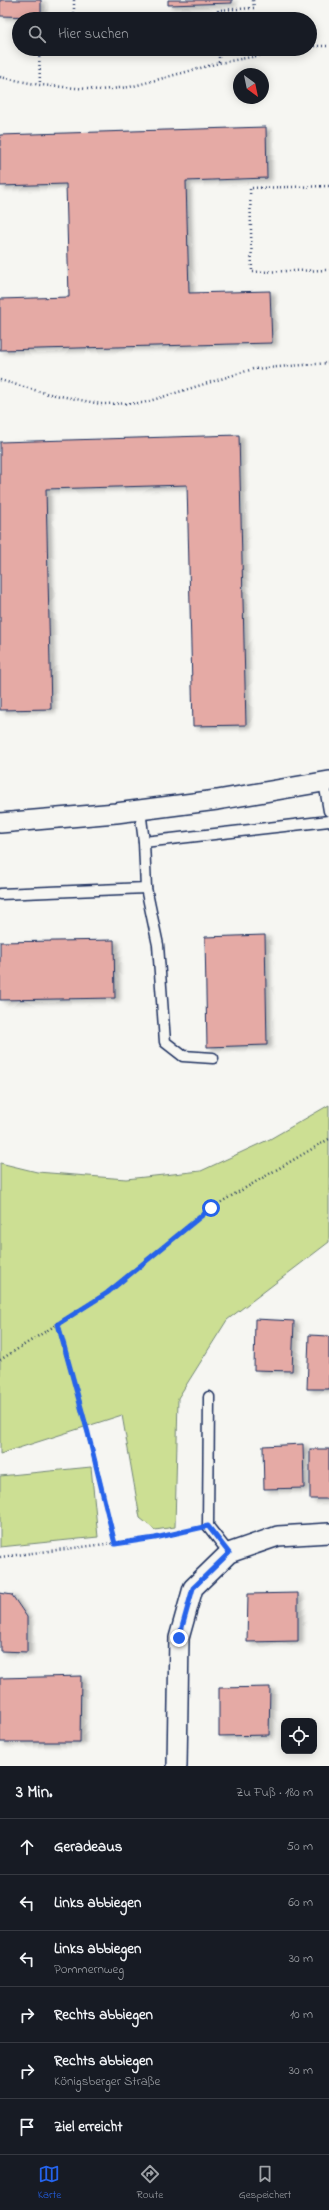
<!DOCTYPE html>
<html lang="de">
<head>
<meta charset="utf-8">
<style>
	body { margin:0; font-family:"Indie Flower",sans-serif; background:#20242c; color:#f1f3f6 }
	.controls { position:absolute; right:12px; bottom:12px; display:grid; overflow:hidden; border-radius:8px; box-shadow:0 2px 10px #0003 }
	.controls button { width:36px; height:36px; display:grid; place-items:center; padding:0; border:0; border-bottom:1px solid #363941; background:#171b24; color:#f1f3f6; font:20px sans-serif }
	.compass { position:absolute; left:233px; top:68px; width:36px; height:36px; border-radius:50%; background:#171b24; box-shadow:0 2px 10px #0003; rotate:147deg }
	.stop { position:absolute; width:12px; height:12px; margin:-9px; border:3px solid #2563eb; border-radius:50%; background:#fff }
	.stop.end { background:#2563eb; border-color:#fff; box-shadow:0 1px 4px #0008 }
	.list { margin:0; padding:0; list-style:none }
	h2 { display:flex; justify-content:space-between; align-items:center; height:52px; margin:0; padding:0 16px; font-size:17px }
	h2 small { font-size:13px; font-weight:400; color:#9ea1a6 }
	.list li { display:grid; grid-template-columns:26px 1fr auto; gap:12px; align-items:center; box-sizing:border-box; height:56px; padding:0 16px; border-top:1px solid #363941 }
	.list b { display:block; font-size:15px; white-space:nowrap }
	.list p { margin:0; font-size:13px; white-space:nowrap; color:#9ea1a6 }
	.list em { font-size:13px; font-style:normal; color:#9ea1a6 }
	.icon { flex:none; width:22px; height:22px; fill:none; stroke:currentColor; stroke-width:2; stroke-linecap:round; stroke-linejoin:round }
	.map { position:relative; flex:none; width:329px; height:1766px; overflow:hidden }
	.search { position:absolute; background:#171b24; box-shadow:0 2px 10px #0003; left:12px; right:12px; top:12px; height:44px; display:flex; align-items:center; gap:10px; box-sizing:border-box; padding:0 14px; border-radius:22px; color:#9ea1a6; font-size:15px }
	.sheet { height:388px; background:#171b24 }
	nav { display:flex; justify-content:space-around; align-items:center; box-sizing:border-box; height:56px; border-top:1px solid #363941; background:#171b24; font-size:11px; color:#9ea1a6 }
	nav a { display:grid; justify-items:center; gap:2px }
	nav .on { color:#2563eb }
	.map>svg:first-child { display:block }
</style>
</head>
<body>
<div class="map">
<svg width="329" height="1766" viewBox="0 0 329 1766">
	<defs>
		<filter id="shadow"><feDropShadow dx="4.5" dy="2.5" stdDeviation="2" flood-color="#0004"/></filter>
	</defs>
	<rect width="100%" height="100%" fill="#f6f6f2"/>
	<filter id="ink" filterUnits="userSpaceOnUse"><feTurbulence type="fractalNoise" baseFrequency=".025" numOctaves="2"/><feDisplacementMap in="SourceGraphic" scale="8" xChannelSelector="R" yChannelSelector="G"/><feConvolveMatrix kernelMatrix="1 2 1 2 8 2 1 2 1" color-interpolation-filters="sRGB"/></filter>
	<g filter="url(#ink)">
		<g fill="#ccdf93" stroke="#748778">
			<path d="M329,1105V1242L227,1320L178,1398L175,1527L155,1530L140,1518L122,1415L0,1454V1163L37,1172L126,1179L201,1171L270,1139Z"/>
			<path d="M91,1467L98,1537L0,1547V1476Z"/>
		</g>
		<g fill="#e5aaa5" stroke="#1b2f5e" filter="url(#shadow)">
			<path d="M0,0H41V17L0,16Z"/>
			<path d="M168,0H232V3L168,5Z"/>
			<path d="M266,127L267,178L186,181L189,293L270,291L272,343L0,350V299L69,297L66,184L0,186V135Z"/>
			<path d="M239,435L246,725L193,726L187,485L46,489L51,709L0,710V442Z"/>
			<path d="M265,935L267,1045L207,1047L205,937Z"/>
			<path d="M114,940L115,998L0,1000V942Z"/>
			<path d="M255,1319L294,1321L292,1371L254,1370Z"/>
			<path d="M309,1335L329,1336V1389H307Z"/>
			<path d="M303,1444L304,1488L264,1489L263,1446Z"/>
			<rect x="310" y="1449" width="19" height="50"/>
			<path d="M0,1593L12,1595L27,1617V1652L0,1651Z"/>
			<path d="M298,1593V1641L247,1642L248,1594Z"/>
			<path d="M81,1676L80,1742H0V1678Z"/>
			<path d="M270,1687L269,1735L219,1736V1688Z"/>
		</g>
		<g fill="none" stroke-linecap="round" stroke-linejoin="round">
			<defs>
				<g id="lane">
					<path d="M324,782L329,811"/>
					<path d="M140,810L144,842L329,821"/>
					<path d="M146,888L158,945L165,1042L183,1056L213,1058"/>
					<path d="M0,894L146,888L144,842"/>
					<path d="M209,1397L208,1526L229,1553"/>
				</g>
				<g id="street">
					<path d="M0,823L116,813L217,800L329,781"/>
					<path d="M177,1766L179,1638L193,1588L229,1553L278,1536L329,1533"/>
				</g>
			</defs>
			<use href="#lane" stroke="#1b2f5e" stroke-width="13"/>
			<use href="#street" stroke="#1b2f5e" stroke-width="22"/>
			<g stroke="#1b2f5e" stroke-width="2.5" stroke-dasharray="1 3" stroke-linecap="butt">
				<path d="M74,0V19"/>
				<path d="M218,19V10L254,8L253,0"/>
				<path d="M310,46H329"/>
				<path d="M39,49L40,84"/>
				<path d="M219,49V63"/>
				<path d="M0,77L40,85L100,90L130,87L219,63L295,49"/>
				<path d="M329,186L250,188L252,272L329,270"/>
				<path d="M0,380L45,393L101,404L143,403L253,369L329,363"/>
				<path d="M58,1324L88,1433L115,1544"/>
				<path d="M0,1360L107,1293L211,1208L329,1139"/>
				<path d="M0,1557L155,1538L192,1530"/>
			</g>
			<use href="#lane" stroke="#f6f6f2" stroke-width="10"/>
			<use href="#street" stroke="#f6f6f2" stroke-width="19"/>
		</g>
	</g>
	<g fill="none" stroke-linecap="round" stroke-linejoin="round" filter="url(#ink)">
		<path stroke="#2563eb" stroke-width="5" d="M179,1638L193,1588L229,1553L208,1526L155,1538L115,1544L88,1433L58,1324L107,1293L211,1208"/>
	</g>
</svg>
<div class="controls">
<button><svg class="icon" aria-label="locate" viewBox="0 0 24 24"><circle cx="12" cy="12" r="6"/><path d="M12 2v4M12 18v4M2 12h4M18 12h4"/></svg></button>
</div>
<svg class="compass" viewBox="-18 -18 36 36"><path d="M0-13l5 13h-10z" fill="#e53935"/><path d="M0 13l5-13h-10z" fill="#9ea1a6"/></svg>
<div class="stop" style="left:211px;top:1208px"></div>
<div class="stop end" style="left:179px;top:1638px"></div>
<div class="search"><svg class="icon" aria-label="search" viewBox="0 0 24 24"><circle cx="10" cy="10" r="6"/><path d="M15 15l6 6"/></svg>Hier suchen</div>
</div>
<section class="sheet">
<h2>3 Min.<small>Zu Fuß · 180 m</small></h2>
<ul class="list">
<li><svg class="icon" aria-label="ahead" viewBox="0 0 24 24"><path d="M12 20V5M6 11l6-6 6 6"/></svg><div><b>Geradeaus</b></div><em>50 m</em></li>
<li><svg class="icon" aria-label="left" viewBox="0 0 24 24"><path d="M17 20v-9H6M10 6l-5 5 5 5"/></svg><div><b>Links abbiegen</b></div><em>60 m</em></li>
<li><svg class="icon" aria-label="left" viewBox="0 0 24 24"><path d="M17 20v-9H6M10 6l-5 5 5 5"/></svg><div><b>Links abbiegen</b><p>Pommernweg</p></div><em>30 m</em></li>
<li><svg class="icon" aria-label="right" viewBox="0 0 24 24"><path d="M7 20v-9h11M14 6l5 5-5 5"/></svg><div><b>Rechts abbiegen</b></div><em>10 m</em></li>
<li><svg class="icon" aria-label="right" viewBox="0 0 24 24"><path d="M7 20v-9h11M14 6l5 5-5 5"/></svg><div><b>Rechts abbiegen</b><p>Königsberger Straße</p></div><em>30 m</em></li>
<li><svg class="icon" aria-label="arrive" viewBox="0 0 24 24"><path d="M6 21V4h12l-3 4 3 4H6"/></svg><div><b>Ziel erreicht</b></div></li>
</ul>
</section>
<nav>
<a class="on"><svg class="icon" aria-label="map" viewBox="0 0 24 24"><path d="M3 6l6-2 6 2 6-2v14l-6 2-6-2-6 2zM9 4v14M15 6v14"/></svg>Karte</a>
<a><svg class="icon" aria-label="directions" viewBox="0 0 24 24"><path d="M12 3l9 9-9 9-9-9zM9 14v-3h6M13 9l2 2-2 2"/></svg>Route</a>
<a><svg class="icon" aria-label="saved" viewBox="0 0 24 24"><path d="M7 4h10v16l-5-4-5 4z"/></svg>Gespeichert</a>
</nav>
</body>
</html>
